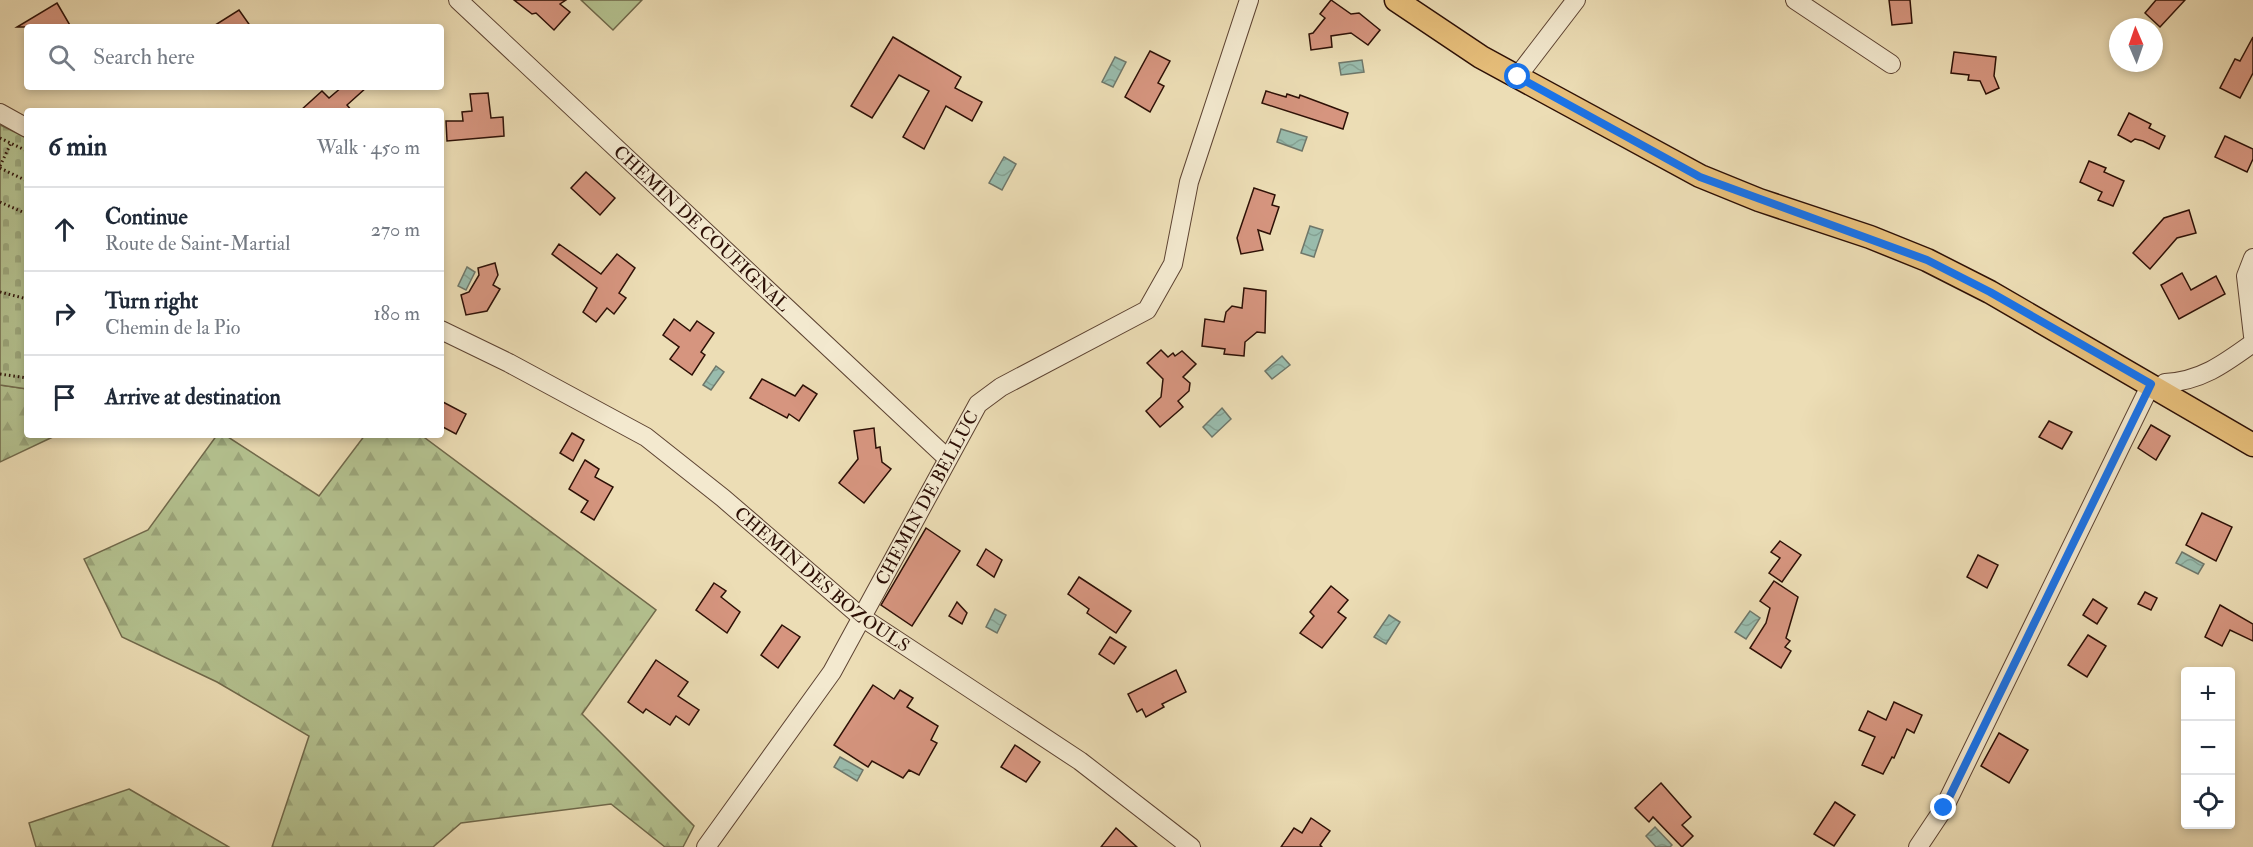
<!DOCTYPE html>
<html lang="en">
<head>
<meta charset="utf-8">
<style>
	body { margin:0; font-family:"IM FELL Double Pica",serif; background:#f6f6f7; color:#1f2937 }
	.controls { position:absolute; right:18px; bottom:18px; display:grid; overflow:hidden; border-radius:6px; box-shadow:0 3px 9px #0003 }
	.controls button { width:54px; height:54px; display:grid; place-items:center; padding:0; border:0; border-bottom:2px solid #e0e1e3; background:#fff; color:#1f2937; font:30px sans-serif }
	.compass { position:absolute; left:2109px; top:18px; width:54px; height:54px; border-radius:50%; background:#fff; box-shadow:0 3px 9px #0003; rotate:358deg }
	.stop { position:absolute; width:18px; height:18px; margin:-14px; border:4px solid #1a73e8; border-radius:50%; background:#fff }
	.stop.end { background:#1a73e8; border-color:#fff; box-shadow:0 2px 6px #0008 }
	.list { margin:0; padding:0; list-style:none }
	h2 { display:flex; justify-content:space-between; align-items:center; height:78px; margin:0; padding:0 24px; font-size:26px }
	h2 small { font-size:20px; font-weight:400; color:#747a83 }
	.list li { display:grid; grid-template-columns:39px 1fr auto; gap:18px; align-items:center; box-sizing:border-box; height:84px; padding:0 24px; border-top:2px solid #e0e1e3 }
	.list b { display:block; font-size:22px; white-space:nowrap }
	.list p { margin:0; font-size:20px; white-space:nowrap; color:#747a83 }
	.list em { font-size:20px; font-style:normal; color:#747a83 }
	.icon { flex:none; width:33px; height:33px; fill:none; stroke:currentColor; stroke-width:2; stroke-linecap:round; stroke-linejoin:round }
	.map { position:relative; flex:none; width:2253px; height:847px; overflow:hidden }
	.search { position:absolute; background:#fff; box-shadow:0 3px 9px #0003; left:24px; top:24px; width:420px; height:66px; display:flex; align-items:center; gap:15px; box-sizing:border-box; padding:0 21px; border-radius:6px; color:#747a83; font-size:22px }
	.panel { position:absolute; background:#fff; box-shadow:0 3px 9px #0003; left:24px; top:108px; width:420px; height:330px; border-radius:6px }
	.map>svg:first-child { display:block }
</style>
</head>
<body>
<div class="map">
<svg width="2253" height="847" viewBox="0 0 2253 847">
	<defs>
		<pattern id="forest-firs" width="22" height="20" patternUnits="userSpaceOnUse" patternTransform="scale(1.5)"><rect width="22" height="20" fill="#b4c290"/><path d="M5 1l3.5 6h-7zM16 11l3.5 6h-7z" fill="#9ba67b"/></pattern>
		<pattern id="cemetery-stones" width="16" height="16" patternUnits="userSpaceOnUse" patternTransform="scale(1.5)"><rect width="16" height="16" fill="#b4c290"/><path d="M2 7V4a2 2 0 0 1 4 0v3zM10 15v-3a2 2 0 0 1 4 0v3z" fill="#9ba67b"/></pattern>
		<pattern id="water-waves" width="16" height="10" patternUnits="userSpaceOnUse" patternTransform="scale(1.5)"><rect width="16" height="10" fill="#99bcad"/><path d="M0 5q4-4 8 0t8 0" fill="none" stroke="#84a193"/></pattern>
	</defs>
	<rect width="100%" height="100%" fill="#ecddb5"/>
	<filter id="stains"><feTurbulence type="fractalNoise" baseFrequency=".00333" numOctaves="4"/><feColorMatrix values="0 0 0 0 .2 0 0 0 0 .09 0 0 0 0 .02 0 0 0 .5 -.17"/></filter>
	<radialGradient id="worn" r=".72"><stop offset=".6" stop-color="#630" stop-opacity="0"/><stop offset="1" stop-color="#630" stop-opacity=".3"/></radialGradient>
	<path fill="#b4c290" stroke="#70694b" stroke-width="1.5" d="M581,0H642L613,30Z"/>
	<g fill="url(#forest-firs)" stroke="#70694b" stroke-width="1.5">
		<path d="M0,385L27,389V435H57L0,462Z"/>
		<path d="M217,435H225L319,496L365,435H421L656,610L582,714L694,826L683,847H665L611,804L461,823L433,847H272L309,736L217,682L122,637L84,559L148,530Z"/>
		<path d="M129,789L229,847H36L29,823Z"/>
	</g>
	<path fill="url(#cemetery-stones)" stroke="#70694b" stroke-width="1.5" d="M0,125L27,138V389L0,385Z"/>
	<g fill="url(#water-waves)" stroke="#6e776a" stroke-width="1.5">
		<path d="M1115,57L1126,62L1113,87L1102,82Z"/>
		<path d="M1362,60L1364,72L1341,75L1339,63Z"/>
		<path d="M1281,129L1307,137L1302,151L1277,142Z"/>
		<path d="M1004,157L1016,164L1002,190L989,183Z"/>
		<path d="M1310,226L1323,230L1314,257L1301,253Z"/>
		<path d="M467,267L475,272L466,290L458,286Z"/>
		<path d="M1282,356L1290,365L1272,379L1265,371Z"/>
		<path d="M716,366L724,372L711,390L703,385Z"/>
		<path d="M1222,408L1231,419L1212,437L1203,427Z"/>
		<path d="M2182,552L2204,564L2198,574L2176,563Z"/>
		<path d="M995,609L1006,615L997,633L986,627Z"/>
		<path d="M1750,611L1760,618L1746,639L1735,632Z"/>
		<path d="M1389,615L1400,622L1386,644L1374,637Z"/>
		<path d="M840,757L863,770L857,781L834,767Z"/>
		<path d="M1655,827L1672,845L1670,847H1656L1646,836Z"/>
	</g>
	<g fill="#d6957f" stroke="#2d1006" stroke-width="1.5">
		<path d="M514,0H566L560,4L570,12L554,30L536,13L532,14Z"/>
		<path d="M1331,0L1351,14L1359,13L1380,30L1368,45L1351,33L1331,36L1332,47L1311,50L1309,34L1313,33L1325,18L1320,14Z"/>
		<path d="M1889,0H1910L1912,23L1892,25Z"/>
		<path d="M2156,0H2185L2160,27L2145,13Z"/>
		<path d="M57,3L71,27H17Z"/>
		<path d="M239,10L251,27H212Z"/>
		<path d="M893,37L961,77L955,88L982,102L972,121L946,106L924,149L903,137L929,91L899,75L872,118L851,106Z"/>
		<path d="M2253,37V73L2240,98L2220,88L2235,59L2240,61Z"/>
		<path d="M1150,51L1170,61L1158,83L1164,86L1150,112L1125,97Z"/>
		<path d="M1954,52L1996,57L1994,76L1999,88L1986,94L1980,81L1968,80L1969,75L1951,73Z"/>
		<path d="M342,87H367L347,105L352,111H300L322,91L329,98Z"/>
		<path d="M1266,91L1286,97L1287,94L1299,98L1300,95L1348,113L1343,129L1262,103Z"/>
		<path d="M488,93L491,118L503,117L504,136L447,141L446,121H463L462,112L472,111L470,94Z"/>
		<path d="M2129,113L2151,124L2149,128L2165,136L2159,149L2143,141L2135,139L2131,142L2118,135Z"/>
		<path d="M2225,136L2253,149V159L2247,172L2215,157Z"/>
		<path d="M2089,161L2106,168L2104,172L2124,181L2113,206L2098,200L2102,192L2080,182Z"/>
		<path d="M586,172L615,198L600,215L571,188Z"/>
		<path d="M1254,188L1275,195L1272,205L1279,207L1270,234L1258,230L1263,250L1241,254L1237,238Z"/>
		<path d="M2189,210L2196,233L2177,238L2150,269L2133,253L2164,218Z"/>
		<path d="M559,244L601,274L617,254L635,268L619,293L626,298L614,314L607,308L596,322L583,312L597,288L552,254Z"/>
		<path d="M495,263L498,275L493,285L500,289L487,311L466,315L461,295L469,292L479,275L478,268Z"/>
		<path d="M2182,273L2191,290L2216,276L2225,294L2179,319L2161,285Z"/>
		<path d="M1244,288L1266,291L1265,333L1257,332L1245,342L1244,356L1224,354L1225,349L1202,346L1205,319L1224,322L1226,312L1232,306L1242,308Z"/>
		<path d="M674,319L690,331L697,321L714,333L701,352L705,355L692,375L670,359L679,347L663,335Z"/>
		<path d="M1161,350L1168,357L1173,353L1175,356L1182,351L1196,364L1183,377L1190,383L1189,391L1178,401L1183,407L1160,427L1146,411L1161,397L1163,379L1147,363Z"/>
		<path d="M762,379L795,396L803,385L817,394L799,421L789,414L787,418L750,398Z"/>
		<path d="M441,401L466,414L456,434L441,426Z"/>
		<path d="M2049,421L2072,432L2062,449L2039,437Z"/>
		<path d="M2151,425L2170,436L2156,460L2138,448Z"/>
		<path d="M874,428L876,448L880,447L882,462L891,469L864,503L839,483L858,459L854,431Z"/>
		<path d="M572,433L584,440L573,461L560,453Z"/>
		<path d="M585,460L599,469L595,477L613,487L594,520L581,512L588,501L569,489Z"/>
		<path d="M2202,513L2232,527L2216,561L2186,545Z"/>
		<path d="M926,528L960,551L912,626L881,605Z"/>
		<path d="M1780,541L1801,555L1782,582L1769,573L1780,558L1771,552Z"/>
		<path d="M986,549L1002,560L994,577L977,565Z"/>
		<path d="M1978,555L1998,565L1987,588L1967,577Z"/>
		<path d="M1079,577L1131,611L1116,633L1087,613L1089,609L1068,594Z"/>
		<path d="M1774,581L1798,597L1786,638L1790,641L1785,647L1791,651L1781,668L1750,648L1766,623L1770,608L1760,601Z"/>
		<path d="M714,583L726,591L721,597L740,612L727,633L696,610Z"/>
		<path d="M1331,586L1348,600L1338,612L1346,618L1322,648L1300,633L1314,616L1310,612Z"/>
		<path d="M2145,592L2157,598L2151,610L2138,604Z"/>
		<path d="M2093,599L2107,608L2097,624L2083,615Z"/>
		<path d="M957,602L967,613L962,624L949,616Z"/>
		<path d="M2220,605L2253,624V641L2230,630L2222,646L2205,637Z"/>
		<path d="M782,625L800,637L778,668L761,655Z"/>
		<path d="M2088,635L2106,646L2087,677L2068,665Z"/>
		<path d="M1110,637L1126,647L1114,664L1099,654Z"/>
		<path d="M656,660L688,682L678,696L699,710L689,725L676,716L670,725L646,709L643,713L628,702Z"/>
		<path d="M1176,670L1186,692L1162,704L1164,707L1146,717L1142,709L1137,712L1128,694Z"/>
		<path d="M873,685L894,699L900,690L913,698L907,707L938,726L931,740L937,743L919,775L909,770L903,778L872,761L868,767L834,745Z"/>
		<path d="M1894,702L1922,715L1914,733L1907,729L1894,758L1892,757L1883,774L1862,765L1875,737L1859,730L1868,711L1886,720Z"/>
		<path d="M1999,733L2028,750L2009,783L1981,766Z"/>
		<path d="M1015,745L1040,762L1026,782L1001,767Z"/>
		<path d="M1661,783L1691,817L1682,825L1693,836L1682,847L1653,817L1649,822L1635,808Z"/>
		<path d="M1835,802L1855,815L1834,846L1814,834Z"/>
		<path d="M1311,818L1330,831L1320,845L1322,847H1281L1294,828L1302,833Z"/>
		<path d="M1116,828L1137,847H1101Z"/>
	</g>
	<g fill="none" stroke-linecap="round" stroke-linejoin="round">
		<defs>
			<g id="minor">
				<path id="s1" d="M458,0L947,458"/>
				<path d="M1795,0L1891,64"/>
				<path d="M1517,77L1576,0"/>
				<path d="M0,113L27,128"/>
				<path d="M2253,258L2246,276L2253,336"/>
				<path id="s2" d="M441,330L509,363L646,437L723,498L860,616L1080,761L1191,847"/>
				<path d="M2161,390L2165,383C2201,381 2224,364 2253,343"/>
				<path id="s3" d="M706,847L832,672L978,404L1001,387L1147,310L1173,264L1189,182L1249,0"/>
				<path d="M1918,847L1944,808L2151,384"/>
			</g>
			<path id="major" d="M1396,0L1481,57L1700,176L1759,200L1870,237L1927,260L1990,292L2253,445"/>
		</defs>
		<use href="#minor" stroke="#5d4332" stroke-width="20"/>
		<use href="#major" stroke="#2d1006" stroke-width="25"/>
		<g stroke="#2d1006" stroke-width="3" stroke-dasharray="1.5 3" stroke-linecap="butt">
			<path d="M0,138L27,151"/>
			<path d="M0,166L11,143"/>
			<path d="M0,168L27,181"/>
			<path d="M0,202L27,214"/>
			<path d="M0,292L27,299"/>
			<path d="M0,374L27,378"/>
		</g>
		<use href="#minor" stroke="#f3e9cf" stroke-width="18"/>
		<use href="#major" stroke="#e6be7a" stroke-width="22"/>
	</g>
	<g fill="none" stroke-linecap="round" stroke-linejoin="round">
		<path stroke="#1a73e8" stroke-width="8" d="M1518,77L1700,177L1927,260L1990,292L2151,384L1944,808"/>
	</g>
	<g text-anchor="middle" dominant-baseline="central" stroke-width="6" stroke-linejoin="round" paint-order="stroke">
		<g font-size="18" fill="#2d1006" stroke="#f3e9cf">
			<text stroke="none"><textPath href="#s1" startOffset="334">CHEMIN DE COUFIGNAL</textPath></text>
			<text stroke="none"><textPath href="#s3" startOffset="414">CHEMIN DE BELLUC</textPath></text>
			<text stroke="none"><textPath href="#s2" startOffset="458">CHEMIN DES BOZOULS</textPath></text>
		</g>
	</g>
	<rect width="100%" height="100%" filter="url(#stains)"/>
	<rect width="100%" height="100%" fill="url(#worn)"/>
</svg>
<div class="controls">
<button>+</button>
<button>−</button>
<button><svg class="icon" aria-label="locate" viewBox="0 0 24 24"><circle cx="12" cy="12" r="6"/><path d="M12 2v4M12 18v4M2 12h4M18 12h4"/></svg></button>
</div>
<svg class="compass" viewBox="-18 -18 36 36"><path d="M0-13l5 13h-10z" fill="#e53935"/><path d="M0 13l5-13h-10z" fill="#747a83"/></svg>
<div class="stop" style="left:1518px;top:77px"></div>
<div class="stop end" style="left:1944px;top:808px"></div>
<div class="search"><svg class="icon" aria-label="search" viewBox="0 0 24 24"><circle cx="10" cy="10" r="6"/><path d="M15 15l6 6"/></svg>Search here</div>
<section class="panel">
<h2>6 min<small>Walk · 450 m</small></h2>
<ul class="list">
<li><svg class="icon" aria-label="ahead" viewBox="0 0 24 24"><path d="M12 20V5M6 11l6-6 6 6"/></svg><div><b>Continue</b><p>Route de Saint-Martial</p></div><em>270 m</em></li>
<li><svg class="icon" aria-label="right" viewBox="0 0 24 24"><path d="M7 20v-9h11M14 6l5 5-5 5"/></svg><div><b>Turn right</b><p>Chemin de la Pio</p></div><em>180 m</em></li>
<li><svg class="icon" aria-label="arrive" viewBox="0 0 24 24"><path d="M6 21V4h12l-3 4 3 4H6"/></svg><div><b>Arrive at destination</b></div></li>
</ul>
</section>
</div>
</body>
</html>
